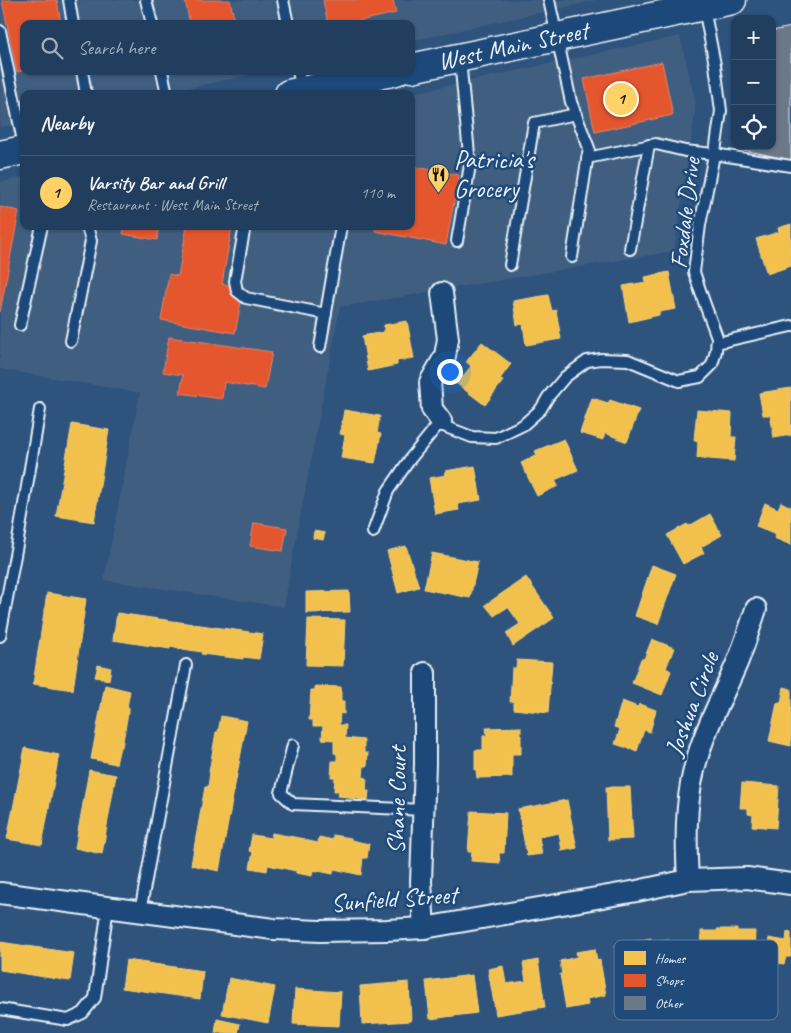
<!DOCTYPE html>
<html lang="en">
<head>
<meta charset="utf-8">
<style>
	body { margin:0; font-family:Caveat,sans-serif; background:#2e4967; color:#f1f3f6 }
	.controls { position:absolute; right:15px; top:15px; display:grid; overflow:hidden; border-radius:10px; box-shadow:0 1px 4px #0004 }
	.controls button { width:45px; height:45px; display:grid; place-items:center; padding:0; border:0; border-bottom:1px solid #3f5773; background:#223e5e; color:#f1f3f6; font:25px sans-serif }
	.you { position:absolute; left:449px; top:371px; width:18px; height:18px; margin:-12px; border:4px solid #fff; border-radius:50%; background:#1a73e8; box-shadow:0 0 0 8px #1a73e833 }
	.badge { display:grid; place-items:center; width:32px; height:32px; border-radius:50%; background:#ffd166; color:#111; font-size:16px; font-weight:700 }
	.pin { position:absolute; translate:-50% -50%; border:2px solid #fff; box-shadow:0 1px 5px #0006 }
	.list { margin:0; padding:0; list-style:none }
	h2 { display:flex; justify-content:space-between; align-items:center; height:65px; margin:0; padding:0 20px; font-size:21px }
	h2 small { font-size:16px; font-weight:400; color:#a2aebc }
	.list li { display:grid; grid-template-columns:32px 1fr auto; gap:15px; align-items:center; box-sizing:border-box; height:75px; padding:0 20px; border-top:1px solid #3f5773 }
	.list b { display:block; font-size:19px; white-space:nowrap }
	.list p { margin:0; font-size:16px; white-space:nowrap; color:#a2aebc }
	.list em { font-size:16px; font-style:normal; color:#a2aebc }
	.icon { flex:none; width:28px; height:28px; fill:none; stroke:currentColor; stroke-width:2; stroke-linecap:round; stroke-linejoin:round }
	.map { position:relative; flex:none; width:791px; height:1033px; overflow:hidden }
	.search { position:absolute; background:#223e5e; box-shadow:0 1px 4px #0004; left:20px; top:20px; width:395px; height:55px; display:flex; align-items:center; gap:12px; box-sizing:border-box; padding:0 18px; border-radius:10px; color:#a2aebc; font-size:19px }
	.panel { position:absolute; background:#223e5e; box-shadow:0 1px 4px #0004; left:20px; top:90px; width:395px; height:140px; border-radius:10px }
	.map>svg:first-child { display:block }
</style>
</head>
<body>
<div class="map">
<svg width="791" height="1033" viewBox="0 0 791 1033">
	<rect width="100%" height="100%" fill="#2e537d"/>
	<filter id="ink" filterUnits="userSpaceOnUse"><feTurbulence type="fractalNoise" baseFrequency=".02" numOctaves="2"/><feDisplacementMap in="SourceGraphic" scale="10" xChannelSelector="R" yChannelSelector="G"/><feConvolveMatrix kernelMatrix="1 2 1 2 8 2 1 2 1" color-interpolation-filters="sRGB"/></filter>
	<g filter="url(#ink)">
		<g fill="#405e80">
			<path d="M0,0H597L411,41V24H24V71H268L161,94H24V123L0,127Z"/>
			<path d="M680,36L695,100V114L674,251L340,307L292,560L284,607L104,580L140,393L0,369V182L24,177V226H411V94H408Z"/>
		</g>
		<g fill="#f2c14e" stroke="#efcf81">
			<path d="M791,224V266L767,274L756,239L779,232L778,228Z"/>
			<path d="M669,272L676,309L659,312V315L629,322L623,286L646,282L645,277Z"/>
			<path d="M548,295L552,311L556,310L561,339L526,345L523,324L517,325L513,301Z"/>
			<path d="M407,321L414,358L397,361V365L368,371L362,336L384,332V325Z"/>
			<path d="M482,342L511,364L500,379L503,381L485,405L457,384L471,366L466,362Z"/>
			<path d="M791,388V435L774,438L770,415H763L759,393Z"/>
			<path d="M592,398L608,403L610,400L639,410L627,442L605,433L603,440L580,433Z"/>
			<path d="M344,410L380,416L377,433L381,434L375,463L341,458L345,435L340,434Z"/>
			<path d="M697,410L732,413L731,437H736L734,461L697,458L698,441L694,440Z"/>
			<path d="M72,424L109,430L94,522L56,516Z"/>
			<path d="M564,439L578,470L555,480L558,486L537,496L521,463L537,455L535,451Z"/>
			<path d="M475,466L481,500L458,504L459,510L435,514L429,478L446,475L445,471Z"/>
			<path d="M781,502L791,507V545L774,538L776,534L756,526L765,503L778,509Z"/>
			<path d="M710,514L722,535L701,547L704,553L683,564L667,535L687,524L689,526Z"/>
			<path d="M314,531L325,533L323,540L313,538Z"/>
			<path d="M406,546L419,587L398,593L387,551Z"/>
			<path d="M432,553L478,562L470,598L424,589Z"/>
			<path d="M652,565L676,574L658,624L635,616Z"/>
			<path d="M526,577L554,618L513,646L506,633L520,624L508,607L494,616L485,605Z"/>
			<path d="M349,591L350,612L306,613V592Z"/>
			<path d="M47,593L86,599L73,690L33,684Z"/>
			<path d="M117,613L263,634L259,659L243,657V659L201,654L202,652L170,647V649L113,640Z"/>
			<path d="M308,619L345,620L343,666L306,665Z"/>
			<path d="M652,639L674,648L666,668L671,671L662,695L632,683L641,659H644Z"/>
			<path d="M517,660L552,662L548,713L514,709V701L510,702L512,668H516Z"/>
			<path d="M98,665L111,668L109,680L95,677Z"/>
			<path d="M105,685L130,691L127,707H129L122,747H120L116,764L91,759Z"/>
			<path d="M315,686L341,687V701H344V714L340,713L339,725H346L345,738L364,740V753H368L367,766H364L363,777L367,778L366,791H369L368,800L348,798V797L338,796L339,791H334L335,777H331L332,761H337V754L334,753V740L322,739L323,726H313V720H309L311,690H315Z"/>
			<path d="M784,687L791,689V746L769,741L777,703H781Z"/>
			<path d="M622,701L638,707L639,704L656,710L650,732L644,730L637,751L615,744L620,729L614,727Z"/>
			<path d="M221,716L247,721L219,871L191,865L205,787H208L210,772H209L216,732H218Z"/>
			<path d="M521,727V754H512V777L477,778L476,770H475V750H483V736L487,735L486,728Z"/>
			<path d="M25,748L59,755L42,845L7,839Z"/>
			<path d="M89,770L116,775L102,854L75,848Z"/>
			<path d="M742,783L779,786L776,828L752,826L753,815L748,814V808H740Z"/>
			<path d="M606,787H630L633,839L608,840Z"/>
			<path d="M567,800L577,848L562,851L559,833L539,837L542,854L527,856L518,809Z"/>
			<path d="M471,811L506,813L504,853H499L500,863L471,861L472,852H468Z"/>
			<path d="M272,833L305,839L304,840L318,843L319,837L333,840V835L351,838V840L369,844L367,858H363L361,875L334,869L333,874L313,870L312,876L296,873V871L268,865L267,871L250,868L253,852L249,851L252,835L271,838Z"/>
			<path d="M717,929H737V931H755L754,955L701,954V931H718Z"/>
			<path d="M787,932L791,933V957H786L784,964L766,961L769,938L786,941Z"/>
			<path d="M651,938V942L668,939L673,961L619,971L615,945Z"/>
			<path d="M0,942L74,953L70,981L0,970Z"/>
			<path d="M595,949L597,961L600,960L606,995L587,999L588,1005L566,1009L560,974H562L560,961L577,957L576,952Z"/>
			<path d="M126,960L203,971L200,999L122,988Z"/>
			<path d="M538,960L545,1007L496,1015L488,969L503,966L506,984L526,981L523,963Z"/>
			<path d="M472,975L477,1013L430,1019L426,981Z"/>
			<path d="M229,978L275,987L268,1023L222,1014Z"/>
			<path d="M409,982L411,1021L362,1024L360,986Z"/>
			<path d="M295,989L341,992L339,1026L293,1024Z"/>
			<path d="M217,1019L240,1024L238,1033H215Z"/>
		</g>
		<g fill="#e4572e" stroke="#e5856b">
			<path d="M2,0H57L61,24H24V70L17,72Z"/>
			<path d="M185,0H230L235,23L190,24Z"/>
			<path d="M323,0H393L396,13L346,24H328Z"/>
			<path d="M662,62L673,115L595,132L584,79Z"/>
			<path d="M411,166L459,175L446,245L375,231L376,226H411Z"/>
			<path d="M0,207L19,211L0,312Z"/>
			<path d="M124,226H159L157,240L123,234Z"/>
			<path d="M187,226H232L222,284L244,287L235,333L161,320L169,274L178,276Z"/>
			<path d="M169,337L272,352L265,389L224,382L222,399L180,393L183,375L163,372Z"/>
			<path d="M254,523L287,528L283,551L250,546Z"/>
		</g>
		<path fill="#6a7888" stroke="#e8f1f8" d="M791,27V160L739,149L740,146H772V31Z"/>
		<g fill="none" stroke-linecap="round" stroke-linejoin="round">
			<defs>
				<g id="lane">
					<path d="M69,0L73,24"/>
					<path d="M146,0L152,24"/>
					<path d="M283,0L288,24"/>
					<path d="M549,0L571,102L589,148L572,257"/>
					<path d="M0,31L24,146"/>
					<path d="M82,71L86,94"/>
					<path d="M162,71L167,94"/>
					<path d="M298,71L302,90"/>
					<path d="M587,158L656,144L685,151L714,154L791,166"/>
					<path d="M245,226L235,281L237,291L246,298L326,314"/>
					<path d="M457,241L470,165L460,59"/>
					<path d="M630,249L649,145"/>
					<path d="M510,265L534,123L576,114"/>
					<path d="M20,325L42,226"/>
					<path d="M71,341L91,241L87,226"/>
					<path d="M717,343L791,326"/>
					<path d="M320,347L341,226"/>
					<path d="M373,532L388,491L410,459L441,421L446,427L472,437L496,438L523,425L541,409L548,397L565,377L587,361L601,359L628,360L679,381L700,377L712,365L716,351L717,337L704,302L694,272L700,225L716,145L721,111L715,65L704,8"/>
					<path d="M0,636L19,534L40,409"/>
					<path d="M293,745L281,793L293,804L424,810"/>
					<path d="M140,912L186,665"/>
					<path d="M0,1009L68,1020L83,1013L95,998L108,907"/>
				</g>
				<g id="street">
					<path d="M441,421L432,409L430,382L445,356L448,339L442,293"/>
					<path d="M688,880C686,844 685,806 694,770C703,732 722,698 737,663C744,646 750,627 756,609"/>
					<path d="M0,893L273,929L320,931L387,930L424,928L637,891L688,880L747,878L791,884"/>
					<path d="M424,928L421,882L425,764V673"/>
				</g>
				<g id="secondary">
					<path d="M411,68L732,0"/>
					<path d="M289,94L396,71"/>
					<path d="M0,155L24,150"/>
				</g>
			</defs>
			<use href="#lane" stroke="#e8f1f8" stroke-width="14"/>
			<use href="#street" stroke="#e8f1f8" stroke-width="24"/>
			<use href="#secondary" stroke="#e8f1f8" stroke-width="31"/>
			<use href="#lane" stroke="#1f4a7a" stroke-width="10"/>
			<use href="#street" stroke="#1f4a7a" stroke-width="20"/>
			<use href="#secondary" stroke="#1f4a7a" stroke-width="28"/>
		</g>
	</g>
	<defs>
		<symbol id="restaurant-pin" viewBox="-11 -11 22 30"><path d="M0 17L-7.5 6A9.5 9.5 0 1 1 7.5 6Z" fill="#ffd166" stroke="#1f4a7a"/><path d="M-5-6h1v4h1v-4h1v4h1v-4h1v5L-1.5 .5V6h-2V.5L-5-1ZM5-6V6H3V1.5H1.5Q1.5-4 5-6Z" fill="#111"/></symbol>
	</defs>
	<g fill-rule="evenodd">
		<use href="#restaurant-pin" x="426" y="162" width="25" height="34"/>
	</g>
	<g text-anchor="middle" dominant-baseline="central" stroke-width="5" stroke-linejoin="round" paint-order="stroke">
		<g font-size="25" fill="#e8f1f8" stroke="#1f4a7a">
			<text transform="translate(513 46) rotate(-12)">West Main Street</text>
			<text transform="translate(685 213) rotate(-83)">Foxdale Drive</text>
			<text transform="translate(692 704) rotate(-69)">Joshua Circle</text>
			<text transform="translate(397 800) rotate(-89)">Shane Court</text>
			<text transform="translate(394 899) rotate(-4)">Sunfield Street</text>
		</g>
		<g font-size="25" fill="#e8f1f8" stroke="#1f4a7a" text-anchor="start">
			<text x="454" y="160">Patricia's<tspan x="454" dy="29">Grocery</tspan></text>
		</g>
	</g>
	<rect x="614" y="940" width="164" height="80" rx="8" fill="#1f4a7a" stroke="#5b7ca0" stroke-width="1"/>
	<rect x="624" y="951" width="22" height="14" fill="#f2c14e"/>
	<rect x="624" y="974" width="22" height="13" fill="#e4572e"/>
	<rect x="624" y="996" width="22" height="14" fill="#6a7888"/>
	<g font-size="14" fill="#e8f1f8">
		<text x="655" y="963">Homes</text>
		<text x="655" y="985">Shops</text>
		<text x="655" y="1008">Other</text>
	</g>
</svg>
<div class="controls">
<button>+</button>
<button>−</button>
<button><svg class="icon" aria-label="locate" viewBox="0 0 24 24"><circle cx="12" cy="12" r="6"/><path d="M12 2v4M12 18v4M2 12h4M18 12h4"/></svg></button>
</div>
<div class="you"></div>
<div class="pin badge" style="left:621px;top:99px">1</div>
<div class="search"><svg class="icon" aria-label="search" viewBox="0 0 24 24"><circle cx="10" cy="10" r="6"/><path d="M15 15l6 6"/></svg>Search here</div>
<section class="panel">
<h2>Nearby<small></small></h2>
<ul class="list">
<li><span class="badge">1</span><div><b>Varsity Bar and Grill</b><p>Restaurant · West Main Street</p></div><em>110 m</em></li>
</ul>
</section>
</div>
</body>
</html>
